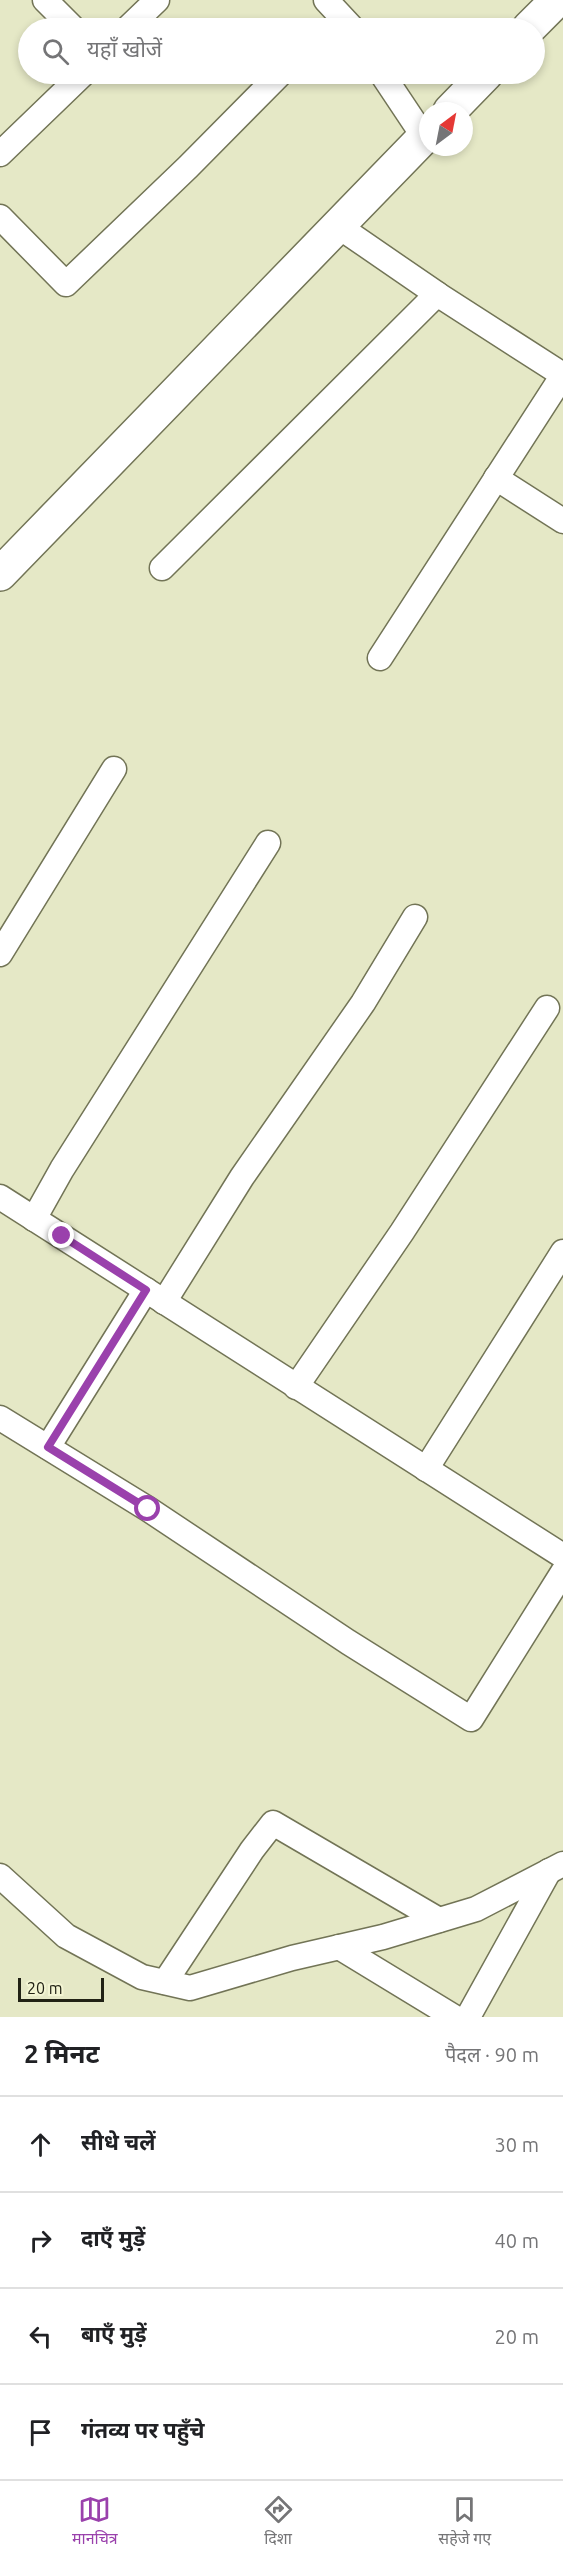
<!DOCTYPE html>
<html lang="hi">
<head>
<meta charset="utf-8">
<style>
	body { margin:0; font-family:Ubuntu,"Noto Sans Devanagari",sans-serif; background:#f2f2f2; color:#202124 }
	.compass { position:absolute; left:419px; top:102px; width:54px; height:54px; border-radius:50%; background:#fff; box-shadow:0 3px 9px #0003; rotate:32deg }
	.scale { position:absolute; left:18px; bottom:15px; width:86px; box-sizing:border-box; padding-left:6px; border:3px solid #212215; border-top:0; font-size:16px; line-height:21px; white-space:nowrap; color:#212215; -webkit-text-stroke:4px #f3f5d3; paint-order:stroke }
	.stop { position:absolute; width:18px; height:18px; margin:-14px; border:4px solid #9a41ac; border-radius:50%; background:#fff }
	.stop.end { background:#9a41ac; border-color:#fff; box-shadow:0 2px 6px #0008 }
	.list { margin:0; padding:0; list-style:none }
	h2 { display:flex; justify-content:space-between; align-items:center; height:78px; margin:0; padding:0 24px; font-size:26px }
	h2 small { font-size:20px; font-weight:400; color:#757577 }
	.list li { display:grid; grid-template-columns:39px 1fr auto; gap:18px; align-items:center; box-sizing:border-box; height:96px; padding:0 24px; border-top:2px solid #e0e0e0 }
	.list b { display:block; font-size:22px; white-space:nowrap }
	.list em { font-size:20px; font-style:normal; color:#757577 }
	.icon { flex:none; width:33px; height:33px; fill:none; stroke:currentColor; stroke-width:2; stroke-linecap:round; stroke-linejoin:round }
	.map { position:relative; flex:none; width:563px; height:2017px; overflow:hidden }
	.search { position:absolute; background:#fff; box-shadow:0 3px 9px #0003; left:18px; right:18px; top:18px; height:66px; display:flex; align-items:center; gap:15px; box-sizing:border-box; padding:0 21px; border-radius:33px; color:#757577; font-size:22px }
	.sheet { height:462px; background:#fff }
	nav { display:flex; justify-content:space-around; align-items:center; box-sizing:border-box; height:84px; border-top:2px solid #e0e0e0; background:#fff; font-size:16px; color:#757577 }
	nav a { display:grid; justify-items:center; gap:3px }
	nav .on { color:#9a41ac }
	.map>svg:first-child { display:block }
</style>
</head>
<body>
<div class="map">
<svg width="563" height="2017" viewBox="0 0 563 2017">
	<rect width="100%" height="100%" fill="#e5e8c6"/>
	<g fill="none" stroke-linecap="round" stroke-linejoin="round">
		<defs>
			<g id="minor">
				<path d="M45,0L73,28"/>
				<path d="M326,0L352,28"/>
				<path d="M128,28L157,0"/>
				<path d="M382,74L424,137"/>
				<path d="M0,154L83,74"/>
				<path d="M0,217L66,284L188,167L280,74"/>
				<path d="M338,226L437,294"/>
				<path d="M496,478L563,521"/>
				<path d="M162,568L437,294L563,375"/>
				<path d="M380,658L563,375"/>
				<path d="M0,954L114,769"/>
				<path d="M0,1197L563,1556"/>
				<path d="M34,1219L62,1169L268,843"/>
				<path d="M164,1302L242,1177L363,1003L415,917"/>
				<path d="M296,1387L402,1232L547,1008"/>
				<path d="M0,1418L148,1509L348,1642L471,1719L563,1572"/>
				<path d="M48,1447L146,1290"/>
				<path d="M426,1469L563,1252"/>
				<path d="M0,1876L66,1936L142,1977L190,1988L292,1958L383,1937L476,1909L563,1864"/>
				<path d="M339,1947L454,2017"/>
				<path d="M165,1982L252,1850L273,1823L439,1920"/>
				<path d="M468,2017L549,1871"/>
			</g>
			<g id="secondary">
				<path d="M529,28L557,0"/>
				<path d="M450,111L486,74"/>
				<path d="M0,574L428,133"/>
			</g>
		</defs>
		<use href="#minor" stroke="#727456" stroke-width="27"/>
		<use href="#secondary" stroke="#727456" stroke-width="36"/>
		<use href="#minor" stroke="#fff" stroke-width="24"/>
		<use href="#secondary" stroke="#fff" stroke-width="33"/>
	</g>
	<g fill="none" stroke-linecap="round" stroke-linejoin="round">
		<path stroke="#9a41ac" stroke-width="8" d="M62,1236L146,1290L48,1447L148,1509"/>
	</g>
</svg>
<svg class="compass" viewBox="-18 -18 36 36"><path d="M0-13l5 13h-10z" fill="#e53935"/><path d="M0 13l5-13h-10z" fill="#757577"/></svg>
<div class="scale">20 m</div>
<div class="stop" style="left:148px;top:1509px"></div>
<div class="stop end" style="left:62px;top:1236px"></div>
<div class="search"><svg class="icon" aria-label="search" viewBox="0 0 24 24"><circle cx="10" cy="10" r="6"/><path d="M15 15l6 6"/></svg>यहाँ खोजें</div>
</div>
<section class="sheet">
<h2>2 मिनट<small>पैदल · 90 m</small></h2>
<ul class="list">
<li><svg class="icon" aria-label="ahead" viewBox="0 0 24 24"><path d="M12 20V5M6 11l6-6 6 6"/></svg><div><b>सीधे चलें</b></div><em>30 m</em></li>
<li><svg class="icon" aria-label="right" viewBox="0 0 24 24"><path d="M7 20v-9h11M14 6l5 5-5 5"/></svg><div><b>दाएँ मुड़ें</b></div><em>40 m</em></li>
<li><svg class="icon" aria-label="left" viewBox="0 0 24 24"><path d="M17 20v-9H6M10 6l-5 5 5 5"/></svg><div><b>बाएँ मुड़ें</b></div><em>20 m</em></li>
<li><svg class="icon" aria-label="arrive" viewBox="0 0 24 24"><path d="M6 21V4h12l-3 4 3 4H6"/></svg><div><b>गंतव्य पर पहुँचे</b></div></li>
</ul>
</section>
<nav>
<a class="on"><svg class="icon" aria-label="map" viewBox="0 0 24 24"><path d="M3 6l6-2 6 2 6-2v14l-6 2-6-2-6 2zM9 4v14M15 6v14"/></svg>मानचित्र</a>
<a><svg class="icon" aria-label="directions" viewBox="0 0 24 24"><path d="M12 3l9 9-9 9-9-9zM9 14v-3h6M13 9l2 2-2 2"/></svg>दिशा</a>
<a><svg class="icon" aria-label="saved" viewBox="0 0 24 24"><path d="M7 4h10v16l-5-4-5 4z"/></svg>सहेजे गए</a>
</nav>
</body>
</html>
